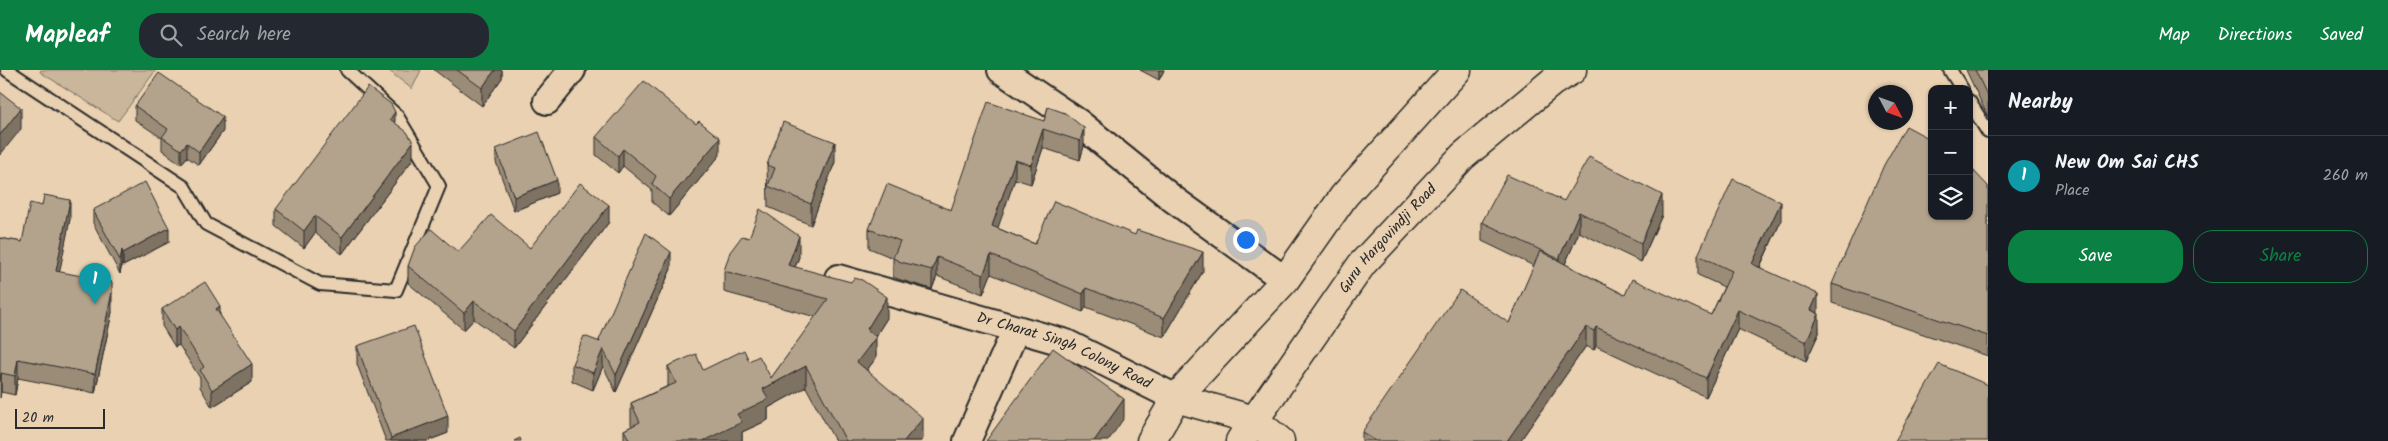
<!DOCTYPE html>
<html lang="en">
<head>
<meta charset="utf-8">
<style>
	body { margin:0; font-family:Kalam,sans-serif; background:#242831; color:#f1f3f6 }
	.controls { position:absolute; right:15px; top:15px; display:grid; overflow:hidden; border-radius:10px; box-shadow:0 1px 4px #0004 }
	.controls button { width:45px; height:45px; display:grid; place-items:center; padding:0; border:0; border-bottom:1px solid #363941; background:#171b24; color:#f1f3f6; font:25px sans-serif }
	.compass { position:absolute; left:1868px; top:15px; width:45px; height:45px; border-radius:50%; background:#171b24; box-shadow:0 1px 4px #0004; rotate:131deg }
	.scale { position:absolute; left:15px; bottom:12px; width:90px; box-sizing:border-box; padding-left:5px; border:2px solid #2b2b2b; border-top:0; font-size:14px; line-height:18px; white-space:nowrap; color:#2b2b2b; -webkit-text-stroke:4px #e9d1b1; paint-order:stroke }
	.you { position:absolute; left:1245px; top:169px; width:18px; height:18px; margin:-12px; border:4px solid #fff; border-radius:50%; background:#1a73e8; box-shadow:0 0 0 8px #1a73e833 }
	.badge { display:grid; place-items:center; width:32px; height:32px; border-radius:50%; background:#0b8043; color:#fff; font-size:16px; font-weight:700 }
	.pin { position:absolute; translate:-50% -41px; filter:drop-shadow(0 1px 2px #0008) }
	.pin::after { content:''; position:absolute; top:26px; width:18px; height:15px; background:inherit; clip-path:polygon(0 0,100% 0,50% 100%) }
	.list { margin:0; padding:0; list-style:none }
	h2 { display:flex; justify-content:space-between; align-items:center; height:65px; margin:0; padding:0 20px; font-size:21px }
	h2 small { font-size:16px; font-weight:400; color:#9ea1a6 }
	.list li { display:grid; grid-template-columns:32px 1fr auto; gap:15px; align-items:center; box-sizing:border-box; height:80px; padding:0 20px; border-top:1px solid #363941 }
	.list b { display:block; font-size:19px; white-space:nowrap }
	.list p { margin:0; font-size:16px; white-space:nowrap; color:#9ea1a6 }
	.list em { font-size:16px; font-style:normal; color:#9ea1a6 }
	.actions { display:flex; gap:10px; padding:15px 20px }
	.actions a { flex:1; padding:11px 0; border:1px solid #0b8043; border-radius:20px; text-align:center; font-size:18px; color:#0b8043 }
	.actions .main { background:#0b8043; color:#fff }
	.icon { flex:none; width:28px; height:28px; fill:none; stroke:currentColor; stroke-width:2; stroke-linecap:round; stroke-linejoin:round }
	.map { position:relative; flex:none; width:1988px; height:371px; overflow:hidden }
	header { display:flex; align-items:center; gap:30px; box-sizing:border-box; height:70px; padding:0 25px; background:#0b8043; color:#fff }
	header strong { font-size:24px }
	nav { display:flex; gap:28px; margin-inline-start:auto; font-size:18px }
	.search { width:350px; height:45px; background:#242831; display:flex; align-items:center; gap:12px; box-sizing:border-box; padding:0 18px; border-radius:20px; color:#9ea1a6; font-size:19px }
	main { display:flex }
	aside { flex:1; background:#171b24 }
	.map>svg:first-child { display:block }
</style>
</head>
<body>
<header>
<strong>Mapleaf</strong>
<div class="search"><svg class="icon" aria-label="search" viewBox="0 0 24 24"><circle cx="10" cy="10" r="6"/><path d="M15 15l6 6"/></svg>Search here</div>
<nav><a>Map</a><a>Directions</a><a>Saved</a></nav>
</header>
<main>
<div class="map">
<svg width="1988" height="371" viewBox="0 0 1988 371">
	<rect width="100%" height="100%" fill="#e9d1b1"/>
	<filter id="ink" filterUnits="userSpaceOnUse"><feTurbulence type="fractalNoise" baseFrequency=".02" numOctaves="2"/><feDisplacementMap in="SourceGraphic" scale="10" xChannelSelector="R" yChannelSelector="G"/><feConvolveMatrix kernelMatrix="1 2 1 2 8 2 1 2 1" color-interpolation-filters="sRGB"/></filter>
	<g filter="url(#ink)">
		<g fill="#cab69b" stroke="#7a7063">
			<path d="M41,0H156L118,51L40,2Z"/>
			<path d="M388,0H421L412,19Z"/>
		</g>
		<g fill="none" stroke-linecap="round" stroke-linejoin="round">
			<defs>
				<g id="lane">
					<path d="M7,0L184,117L206,154L320,214L396,220L439,116L397,46L347,0"/>
					<path d="M1950,0L1962,19"/>
					<path d="M1969,31L1988,62"/>
				</g>
				<g id="street">
					<path d="M1001,0L1079,53L1173,129L1285,210"/>
					<path d="M547,31L572,0"/>
					<path id="s1" d="M838,208L1066,273L1176,328"/>
					<path d="M967,371L1016,259"/>
				</g>
				<path id="secondary" d="M1176,328L1254,350L1280,371"/>
				<g id="primary">
					<path d="M1151,371L1176,328L1285,210L1344,126L1457,0"/>
					<path id="s2" d="M1240,371L1362,194L1463,86L1552,12L1572,0"/>
				</g>
			</defs>
			<use href="#lane" stroke="#2b2b2b" stroke-width="16"/>
			<use href="#street" stroke="#2b2b2b" stroke-width="30"/>
			<use href="#secondary" stroke="#2b2b2b" stroke-width="31"/>
			<use href="#primary" stroke="#2b2b2b" stroke-width="31"/>
			<use href="#lane" stroke="#e9d1b1" stroke-width="12"/>
			<use href="#street" stroke="#e9d1b1" stroke-width="26"/>
			<use href="#secondary" stroke="#e9d1b1" stroke-width="28"/>
			<use href="#primary" stroke="#e9d1b1" stroke-width="28"/>
		</g>
		<g fill="#9b8c78" stroke="#2b2b2b">
			<path d="M434,0H502V8L482,36Z"/>
			<path d="M1140,0H1164L1159,10Z"/>
			<path d="M1966,0H1988V47Z"/>
			<path d="M135,36L223,61L199,95L187,87L181,94L162,80V68L135,50Z"/>
			<path d="M1048,37L1084,76L1080,90L1043,78L1031,114L1015,109L997,158L1035,174L1203,201L1164,267L1086,237L1083,242L991,204L983,224L937,206L932,219L901,210L893,207V188L869,178V159L951,140L1044,51Z"/>
			<path d="M395,53L413,89L342,184L315,163L304,178L276,156V139Z"/>
			<path d="M596,67L720,85L669,146L652,132V120L623,96L618,103L596,85Z"/>
			<path d="M496,79L557,123L514,141L496,92Z"/>
			<path d="M835,92L811,155L768,137L767,95Z"/>
			<path d="M1988,116V286L1832,233V214Z"/>
			<path d="M1564,131L1662,145L1641,192L1579,162L1565,194L1625,225L1711,245L1724,217L1698,205V185L1781,151L1760,197L1818,243L1819,263L1806,291L1738,259L1706,327L1596,276L1594,280L1586,276L1520,371H1362V362L1509,253L1534,196L1482,171V152Z"/>
			<path d="M42,136L70,149L59,202L112,242L95,323L18,308L15,325L1,322L0,168L22,172Z"/>
			<path d="M93,140L169,172L123,196L122,194L120,204L93,153Z"/>
			<path d="M609,152L514,278L474,249L464,260L408,213V196L458,182L530,178Z"/>
			<path d="M799,187L795,197L887,248L875,267L876,288L867,300L923,369L921,371H835L806,317L768,338V350L742,362V371H624V360L632,356L631,354V333L668,316V296L703,300L749,291L771,308L816,247L724,222V201Z"/>
			<path d="M671,199L616,322L603,296L593,320L572,311V294L599,272V270Z"/>
			<path d="M162,239L220,245L252,312L212,337L200,317V308L179,275L175,277L162,256Z"/>
			<path d="M357,276L448,363L427,371H386L357,294Z"/>
		</g>
		<g fill="#7e7262" stroke="#2b2b2b">
			<path d="M495,0H502V8L482,36V18Z"/>
			<path d="M1159,0H1164L1159,10Z"/>
			<path d="M21,38V59L0,85V65Z"/>
			<path d="M395,42V59L390,49Z"/>
			<path d="M223,47V61L199,95V82Z"/>
			<path d="M1084,58V76L1080,90V71Z"/>
			<path d="M1043,59V78L1031,114V95Z"/>
			<path d="M720,68V85L669,146V129Z"/>
			<path d="M413,72V89L342,184V167Z"/>
			<path d="M835,72V92L811,155V134Z"/>
			<path d="M187,73V87L181,94V80Z"/>
			<path d="M623,79V96L618,103V86Z"/>
			<path d="M1015,90V109L992,175V156Z"/>
			<path d="M557,110V123L514,141V127Z"/>
			<path d="M1662,125V145L1641,192V173Z"/>
			<path d="M70,130V149L56,220V201Z"/>
			<path d="M1781,132V151L1752,213V194Z"/>
			<path d="M609,135V152L514,278V261Z"/>
			<path d="M1579,142V162L1559,208V189Z"/>
			<path d="M315,146V163L304,178V161Z"/>
			<path d="M169,158V172L123,196V183Z"/>
			<path d="M799,166V187L788,215V195Z"/>
			<path d="M122,180V194L120,204V190Z"/>
			<path d="M671,182V199L616,322V305Z"/>
			<path d="M1203,182V201L1164,267V248Z"/>
			<path d="M991,185V204L983,224V205Z"/>
			<path d="M937,187V206L932,219V200Z"/>
			<path d="M1086,218V237L1083,242V224Z"/>
			<path d="M112,222V242L95,323V304Z"/>
			<path d="M1818,224V243L1811,240Z"/>
			<path d="M887,227V248L868,278L876,267V288L857,313V292L867,259Z"/>
			<path d="M474,231V249L464,260V243Z"/>
			<path d="M220,236V254L216,239Z"/>
			<path d="M1738,240V259L1706,327V308Z"/>
			<path d="M1819,244V263L1806,291V272Z"/>
			<path d="M179,257V275L175,277V260Z"/>
			<path d="M1586,257V276L1520,371H1507Z"/>
			<path d="M1596,257V276L1594,280V261Z"/>
			<path d="M603,279V296L593,320V303Z"/>
			<path d="M18,289V308L15,325V306Z"/>
			<path d="M252,294V312L212,337V320Z"/>
			<path d="M806,296V317L768,338V350L742,362V371H703L737,344L763,319Z"/>
			<path d="M1,303V322L0,328V309Z"/>
			<path d="M1124,329V348L1108,371H1094Z"/>
			<path d="M448,346V363L427,371H391V368Z"/>
			<path d="M923,348V369L921,371H904Z"/>
		</g>
		<g fill="#b4a38c" stroke="#2b2b2b">
			<path d="M457,0H495L482,18Z"/>
			<path d="M1975,0H1988V27Z"/>
			<path d="M159,3L223,47L199,82L187,73L181,80L162,67L168,59L135,36Z"/>
			<path d="M644,11L696,54L699,51L720,68L669,129L652,114L656,106L623,79L618,86L596,67Z"/>
			<path d="M368,17L391,34L395,42L390,49L407,62L413,72L342,167L315,146L304,161L276,139Z"/>
			<path d="M0,22L21,38L0,65Z"/>
			<path d="M988,32L1044,51L1048,37L1065,43L1084,58L1080,71L1043,59L1031,95L1015,90L992,156L1035,174L1054,131L1135,165L1137,160L1203,182L1164,248L1086,218L1083,224L991,185L983,205L937,187L932,200L901,192L893,188L900,171L869,159L887,114L951,140Z"/>
			<path d="M783,52L835,72L811,134L768,116L775,98L767,95Z"/>
			<path d="M1906,56L1932,70V146H1969V96L1988,116V266L1832,214L1884,95Z"/>
			<path d="M539,62L557,110L514,127L496,79Z"/>
			<path d="M1589,87L1662,125L1641,173L1579,142L1559,189L1482,152L1507,105L1564,131Z"/>
			<path d="M1733,109L1781,132L1752,194L1818,224L1811,240L1819,244L1806,272L1738,240L1706,308L1596,257L1594,261L1586,257L1507,371H1376L1362,362L1460,220L1509,253L1540,181L1625,225L1632,209L1711,245L1732,201L1698,185Z"/>
			<path d="M145,112L169,158L123,183L122,180L120,190L93,140Z"/>
			<path d="M580,113L609,135L514,261L474,231L464,243L408,196L415,177L431,159L458,182L491,145L530,178Z"/>
			<path d="M44,125L70,130L56,201L112,212V222L95,304L18,289L15,306L1,303L0,309V168L22,172L30,133L42,136Z"/>
			<path d="M760,139L799,166L788,195L851,212L854,208L862,210L887,227L867,259L876,267L857,292L923,348L904,371H846L806,296L763,319L768,329L737,344L742,352L703,371H630L624,360L640,352L631,333L676,313L668,296L696,284L703,300L744,280L749,291L759,286L771,308L828,229L724,201L730,182L742,166L749,168Z"/>
			<path d="M646,163L671,182L616,305L603,279L593,303L572,294L584,266L600,272L599,270Z"/>
			<path d="M205,212L220,236L216,239L252,294L212,320L200,300L204,297L179,257L175,260L162,239Z"/>
			<path d="M414,256L448,346L391,368L357,276Z"/>
			<path d="M1053,278L1124,329L1094,371H986Z"/>
			<path d="M1939,294L1988,315V371H1895Z"/>
			<path d="M520,368L521,371H514Z"/>
		</g>
	</g>
	<g text-anchor="middle" dominant-baseline="central" stroke-width="4.5" stroke-linejoin="round" paint-order="stroke">
		<g font-size="15" fill="#2b2b2b" stroke="#e9d1b1">
			<text stroke="none"><textPath href="#s2" startOffset="251">Guru Hargovindji Road</textPath></text>
			<text stroke="none"><textPath href="#s1" startOffset="238">Dr Charat Singh Colony Road</textPath></text>
		</g>
	</g>
</svg>
<div class="controls">
<button>+</button>
<button>−</button>
<button><svg class="icon" aria-label="layers" viewBox="0 0 24 24"><path d="M12 4l9 5-9 5-9-5zM3 14l9 5 9-5"/></svg></button>
</div>
<svg class="compass" viewBox="-18 -18 36 36"><path d="M0-13l5 13h-10z" fill="#e53935"/><path d="M0 13l5-13h-10z" fill="#9ea1a6"/></svg>
<div class="scale">20 m</div>
<div class="you"></div>
<div class="pin badge" style="left:95px;top:234px;background:#0f9aa8">1</div>
</div>
<aside>
<h2>Nearby<small></small></h2>
<ul class="list">
<li><span class="badge" style="background:#0f9aa8">1</span><div><b>New Om Sai CHS</b><p>Place</p></div><em>260 m</em></li>
</ul>
<div class="actions"><a class="main">Save</a><a>Share</a></div>
</aside>
</main>
</body>
</html>
